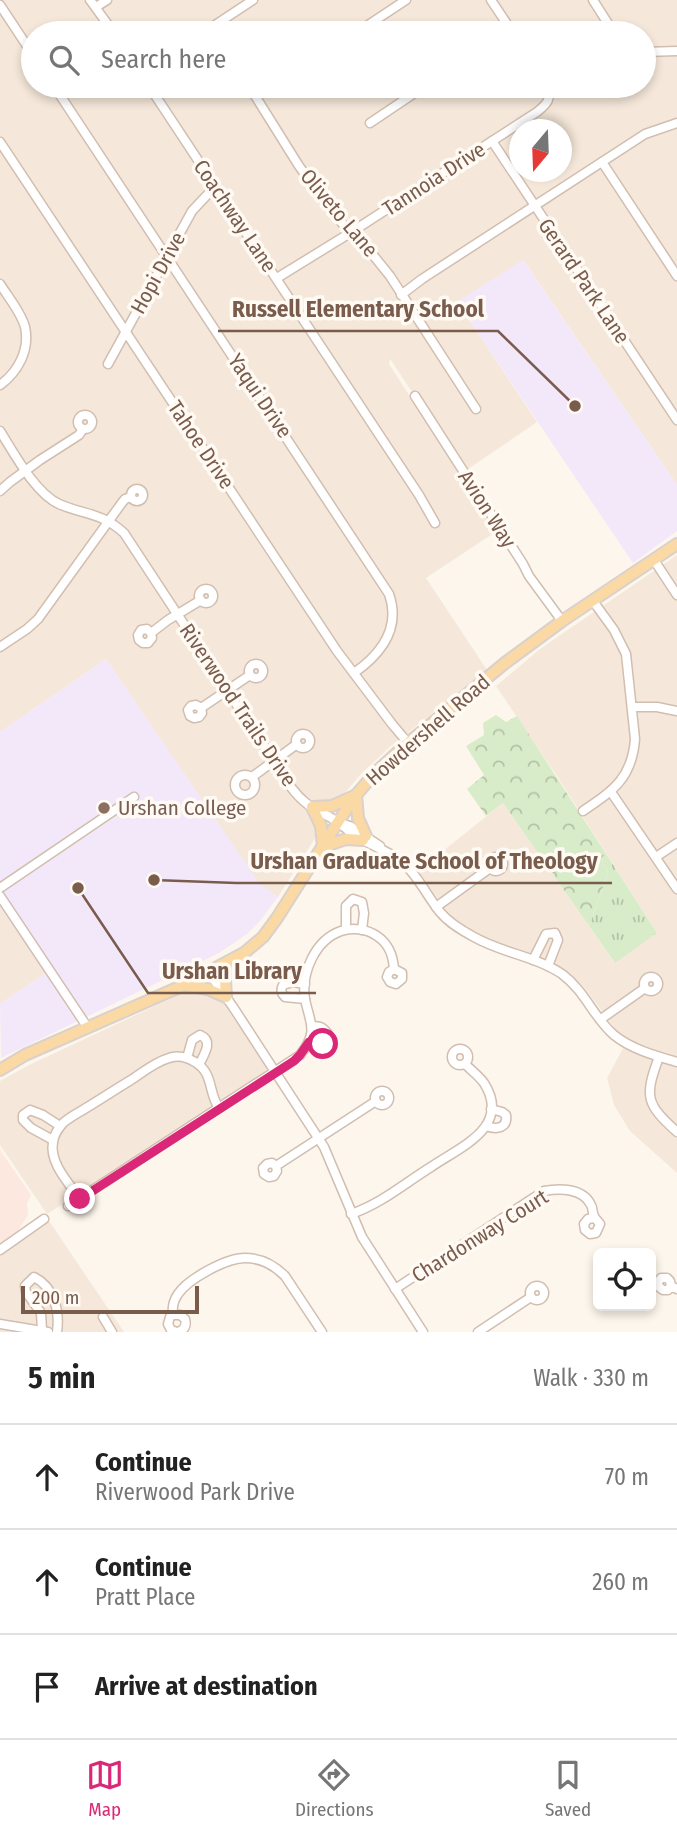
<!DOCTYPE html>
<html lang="en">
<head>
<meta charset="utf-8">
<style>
	body { margin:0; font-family:"Fira Sans Condensed",sans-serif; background:#f2f2f2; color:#222 }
	.controls { position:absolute; right:21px; bottom:21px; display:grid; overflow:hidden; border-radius:10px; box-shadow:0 4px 10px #0003 }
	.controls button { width:63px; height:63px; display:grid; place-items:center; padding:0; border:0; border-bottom:2px solid #e0e0e0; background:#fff; color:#222; font:35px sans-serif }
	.compass { position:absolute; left:509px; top:119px; width:63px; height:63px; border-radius:50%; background:#fff; box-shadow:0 4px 10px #0003; rotate:199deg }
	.scale { position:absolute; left:21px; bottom:18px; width:178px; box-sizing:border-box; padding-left:7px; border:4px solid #7a5c4d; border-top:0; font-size:19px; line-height:24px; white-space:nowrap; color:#7a5c4d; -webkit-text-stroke:5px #fffaf3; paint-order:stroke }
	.stop { position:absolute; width:21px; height:21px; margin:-16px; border:5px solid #db2777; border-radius:50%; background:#fff }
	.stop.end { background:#db2777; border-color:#fff; box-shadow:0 2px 7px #0008 }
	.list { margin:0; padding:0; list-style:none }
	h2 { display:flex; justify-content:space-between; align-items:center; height:91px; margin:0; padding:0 28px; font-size:30px }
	h2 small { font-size:23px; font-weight:400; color:#767676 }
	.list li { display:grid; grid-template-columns:46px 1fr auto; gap:21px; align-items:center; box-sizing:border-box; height:105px; padding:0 28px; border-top:2px solid #e0e0e0 }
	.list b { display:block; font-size:26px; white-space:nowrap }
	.list p { margin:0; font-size:23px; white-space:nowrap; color:#767676 }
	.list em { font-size:23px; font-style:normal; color:#767676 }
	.icon { flex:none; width:38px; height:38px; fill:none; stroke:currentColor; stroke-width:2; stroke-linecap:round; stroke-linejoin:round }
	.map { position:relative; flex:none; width:677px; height:1332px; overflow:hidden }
	.search { position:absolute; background:#fff; box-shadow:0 4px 10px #0003; left:21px; right:21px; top:21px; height:77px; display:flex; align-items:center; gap:18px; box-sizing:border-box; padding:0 24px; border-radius:38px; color:#767676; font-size:26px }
	.sheet { height:406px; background:#fff }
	nav { display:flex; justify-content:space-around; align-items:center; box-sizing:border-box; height:98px; border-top:2px solid #e0e0e0; background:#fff; font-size:19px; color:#767676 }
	nav a { display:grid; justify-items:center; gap:4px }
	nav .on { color:#db2777 }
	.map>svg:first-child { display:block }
</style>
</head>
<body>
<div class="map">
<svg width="677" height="1332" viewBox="0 0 677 1332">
	<defs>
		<pattern id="grass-tufts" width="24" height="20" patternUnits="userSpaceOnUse" patternTransform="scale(1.75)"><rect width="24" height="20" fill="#d8ecc9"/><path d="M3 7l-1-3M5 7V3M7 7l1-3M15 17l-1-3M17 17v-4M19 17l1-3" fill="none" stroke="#b4c2a5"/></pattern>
		<pattern id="forest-crowns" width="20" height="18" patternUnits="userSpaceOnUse" patternTransform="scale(1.75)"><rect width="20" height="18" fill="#d8ecc9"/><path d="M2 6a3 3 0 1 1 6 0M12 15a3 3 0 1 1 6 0" fill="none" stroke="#b4c2a5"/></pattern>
	</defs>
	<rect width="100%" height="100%" fill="#fdf6ec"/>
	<g fill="#f5e8da" fill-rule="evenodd">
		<path d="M0,0H677V485L524,261L458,303L537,422L465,471L390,359L389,364L497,531L426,578L487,670L392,745L360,775L339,800L278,897L259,884L106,659L0,732ZM33,33H644V86H33ZM520,130H562V172H520Z"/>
		<path d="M677,555V1173L630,1131L614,1105L607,1078L628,1039L616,1030L584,987L561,968L540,959L499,946L451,917L442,910L418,871L503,803L614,962L657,933L557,776L496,686L540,649Z"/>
		<path d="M0,907L46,973L0,1004Z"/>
		<path d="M196,990L214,994L222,1001L266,1066V1071L263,1075L47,1214L0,1145V1081L27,1066L170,999L184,992Z"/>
		<path d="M49,1221L124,1332H0V1254Z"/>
	</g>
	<path fill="#fde8e0" d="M0,1150L31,1195L27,1203L28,1215L19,1229L14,1236L0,1245Z"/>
	<g fill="#f3e8fa">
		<path d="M523,260L677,485V531L633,563L457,302Z"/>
		<path d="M106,659L259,883L278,897L260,921L247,934L219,953L1,1058L0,1004L46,973L0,907V732Z"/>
	</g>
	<path fill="url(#grass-tufts)" d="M605,852L657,933L615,963L589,926L608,873L602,861Z"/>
	<path fill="url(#forest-crowns)" d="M496,715L506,722L517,716L605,852L602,861L608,873L589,926L503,803L486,816L467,789L484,775L466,746L484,735L483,723Z"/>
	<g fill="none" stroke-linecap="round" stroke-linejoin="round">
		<defs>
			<g id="minor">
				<path d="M90,0L114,33"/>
				<path d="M491,0L513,33"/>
				<path d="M593,0L614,33"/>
				<path d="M0,5L33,55"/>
				<path d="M96,7L107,0"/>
				<path d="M203,33L253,0"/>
				<path d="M356,33L406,0"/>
				<path d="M644,52L677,51"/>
				<path d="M54,86L389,594C401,628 381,654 354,673"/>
				<path d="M149,86L419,495L435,523"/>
				<path d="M249,86L299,166L325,202L350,233L369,250L390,276L476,409"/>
				<path d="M370,123L425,86"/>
				<path d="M492,141L677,420"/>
				<path d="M0,142L337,651L392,724L408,743"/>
				<path d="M602,162L677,276"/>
				<path d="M277,278L350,233L537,112C547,104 552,99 547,86"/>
				<path d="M0,284C8,297 21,312 25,327C30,350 18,372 0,385"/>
				<path d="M401,295L422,279L645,134L677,123"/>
				<path d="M108,364L192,211L208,194L216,190"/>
				<path d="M415,396L523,564L529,576L562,621"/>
				<circle cx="85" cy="422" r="7"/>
				<path d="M0,431C14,453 35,493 59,504C84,515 101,512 124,533L273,760C283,775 292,792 306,803C315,811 328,815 338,822C345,828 351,833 359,838C373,846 388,851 401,861C417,874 427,896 440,912C449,923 461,930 474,937C502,953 535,956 562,974C586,992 593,1017 614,1035C631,1049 656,1056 677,1062"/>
				<circle cx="137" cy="495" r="6"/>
				<path d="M0,491L10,482L40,460L79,435L83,429"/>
				<path d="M654,560L677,595"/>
				<circle cx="206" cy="596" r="7"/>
				<path d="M151,633L147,629L141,630L138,635L139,640L143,643H148L152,638L151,633L168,620L201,600"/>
				<path d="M0,647L27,629L38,619L121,504L125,499L131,497"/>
				<circle cx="256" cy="671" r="7"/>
				<path d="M632,707H657L677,711"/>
				<path d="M201,708L202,713L199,717L194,718L190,716L188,710L191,706L196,705L201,708L250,675"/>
				<circle cx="303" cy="741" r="7"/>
				<circle cx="245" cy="785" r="10"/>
				<path d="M252,777L297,744"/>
				<path d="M611,792L677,889"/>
				<path d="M583,811C614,790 632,778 635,739L626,654L614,630L593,601"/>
				<path d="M340,823L350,826L380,846"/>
				<path d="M656,857L677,843"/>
				<circle cx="496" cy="864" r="7"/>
				<path d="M0,888L134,797"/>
				<path d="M0,896L88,1028"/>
				<path d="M436,907L490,868"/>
				<path d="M346,929V906L353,899L362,902L364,913L362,930"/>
				<path d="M533,960L546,934L555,933L558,940L548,966"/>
				<path d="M209,973L233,1007L324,1147L362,1237L423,1332"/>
				<circle cx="651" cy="984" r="7"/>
				<path d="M305,984L293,982L283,985C280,990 281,993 285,997L305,999"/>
				<path d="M601,1019L645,988"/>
				<path d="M309,1042L323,1044L327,1039L328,1034C323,1027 320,1026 312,1026"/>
				<circle cx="460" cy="1057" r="8"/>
				<path d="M659,1057C644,1097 646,1104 677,1132"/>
				<path d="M187,1058L192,1040L200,1035C214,1041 204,1054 199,1065"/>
				<circle cx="382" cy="1098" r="7"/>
				<path d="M486,1126C497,1130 508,1128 506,1115L502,1112L491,1109"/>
				<path d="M53,1140L31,1128L23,1120V1115L30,1110L43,1115L60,1126"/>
				<path d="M276,1166L277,1171L274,1176L269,1177L264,1174L263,1168L267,1164L272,1163L276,1166L376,1101"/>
				<path d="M80,1199C69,1183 49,1163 53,1142C54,1134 58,1129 63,1123C70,1117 78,1113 86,1108C101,1099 116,1089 131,1080C143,1072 155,1062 169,1058C177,1055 187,1057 195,1062C214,1073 208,1093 219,1108"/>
				<path d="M68,1206L300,1055C319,1031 310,1024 305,999C301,973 315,940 341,931C352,927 367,929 377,936C389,944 393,955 394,969L402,973V979L396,984L390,982L387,977L389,972L394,969"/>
				<path d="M351,1214C381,1204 405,1183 431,1167C460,1147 512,1127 484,1083C479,1076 471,1070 465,1064"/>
				<path d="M0,1250L44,1219"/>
				<path d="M671,1286L668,1290H663L659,1287L658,1282L661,1278H667L670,1281L671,1286L677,1289"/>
				<circle cx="537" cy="1293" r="7"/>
				<path d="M395,1289L544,1191C560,1188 583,1188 591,1205C593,1208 592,1212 594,1216C595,1219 598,1221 600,1224L596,1233L590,1234L585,1230L584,1224L588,1219L594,1218"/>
				<path d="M173,1315H180L185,1319C187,1326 184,1330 178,1332"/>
				<path d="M103,1317L112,1332"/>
				<path d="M0,1324L48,1332"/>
				<path d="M42,1330L41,1313L26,1292L25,1286L34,1277C54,1287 60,1311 57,1332"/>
				<path d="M177,1332L171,1330L168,1324L170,1317L173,1315C172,1307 173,1301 178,1294C188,1279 226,1258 245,1258C261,1258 274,1265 285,1276L322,1332"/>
				<path d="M478,1332L531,1297"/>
			</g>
			<g id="major">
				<path d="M356,795L358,818L366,836"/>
				<path d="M312,807L332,806L354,796"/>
				<path d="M312,807L321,826L323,847"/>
				<path d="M323,847L346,839L363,840"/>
				<path d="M185,985L208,989L226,997"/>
				<path d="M226,997L225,980L235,960"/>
				<path d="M0,1070L25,1055L184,985L244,953L263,937L277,918L338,822L356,795L376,772L408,743L505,663L562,621L677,544"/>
			</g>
		</defs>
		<use href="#minor" stroke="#d1beb0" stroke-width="11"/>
		<use href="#major" stroke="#dad1cd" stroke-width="14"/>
		<use href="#minor" stroke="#fff" stroke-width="8"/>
		<use href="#major" stroke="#fbd9a5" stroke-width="10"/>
	</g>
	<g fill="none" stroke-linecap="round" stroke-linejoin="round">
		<path stroke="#db2777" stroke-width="9" d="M80,1199L294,1061L300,1055L309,1042L323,1044"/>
	</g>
	<circle fill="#8d6e63" stroke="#fffaf3" stroke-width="2.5" cx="104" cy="808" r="7"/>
	<g text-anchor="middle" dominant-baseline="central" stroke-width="7" stroke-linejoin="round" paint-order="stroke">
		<g font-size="21" fill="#7a5c4d" stroke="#fffaf3">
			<text transform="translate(434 179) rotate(-33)">Tannoia Drive</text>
			<text transform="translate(339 213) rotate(50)">Oliveto Lane</text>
			<text transform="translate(235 216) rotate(56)">Coachway Lane</text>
			<text transform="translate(158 273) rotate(-61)">Hopi Drive</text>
			<text transform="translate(584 281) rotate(56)">Gerard Park Lane</text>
			<text transform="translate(260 396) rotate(56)">Yaqui Drive</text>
			<text transform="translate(201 445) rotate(56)">Tahoe Drive</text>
			<text transform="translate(487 509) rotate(57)">Avion Way</text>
			<text transform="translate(238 705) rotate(56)">Riverwood Trails Drive</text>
			<text transform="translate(428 730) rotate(-41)">Howdershell Road</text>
			<text transform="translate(480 1236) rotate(-32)">Chardonway Court</text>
		</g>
		<g font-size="21" fill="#785e54" stroke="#fffaf3" text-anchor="start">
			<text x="118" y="808">Urshan College</text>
		</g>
	</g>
	<path fill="none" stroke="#7a5c4d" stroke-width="2.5" d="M575 406L498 331H218M154 880L236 883H612M78 888L148 993H316"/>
	<g fill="#7a5c4d" stroke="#fffaf3" stroke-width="2.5">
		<circle cx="575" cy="406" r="7"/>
		<circle cx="154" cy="880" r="7"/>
		<circle cx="78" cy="888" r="7"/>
	</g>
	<g font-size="23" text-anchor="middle" font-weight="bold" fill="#7a5c4d" stroke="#fffaf3" stroke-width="7" stroke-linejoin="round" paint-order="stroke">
		<text x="358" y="317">Russell Elementary School</text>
		<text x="424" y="869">Urshan Graduate School of Theology</text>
		<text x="232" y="979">Urshan Library</text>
	</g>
</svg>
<div class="controls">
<button><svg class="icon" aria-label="locate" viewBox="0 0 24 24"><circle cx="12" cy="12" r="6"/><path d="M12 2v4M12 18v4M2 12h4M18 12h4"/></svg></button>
</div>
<svg class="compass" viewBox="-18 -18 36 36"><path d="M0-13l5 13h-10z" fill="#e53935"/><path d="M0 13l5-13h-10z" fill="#767676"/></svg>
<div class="scale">200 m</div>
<div class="stop" style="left:323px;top:1044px"></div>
<div class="stop end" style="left:80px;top:1199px"></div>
<div class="search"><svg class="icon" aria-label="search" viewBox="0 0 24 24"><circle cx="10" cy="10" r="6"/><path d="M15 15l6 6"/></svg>Search here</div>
</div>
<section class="sheet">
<h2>5 min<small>Walk · 330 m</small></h2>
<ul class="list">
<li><svg class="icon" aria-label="ahead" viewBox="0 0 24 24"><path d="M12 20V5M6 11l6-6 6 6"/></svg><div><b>Continue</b><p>Riverwood Park Drive</p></div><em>70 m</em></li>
<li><svg class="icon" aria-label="ahead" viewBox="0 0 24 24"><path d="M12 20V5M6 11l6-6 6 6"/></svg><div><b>Continue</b><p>Pratt Place</p></div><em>260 m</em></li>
<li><svg class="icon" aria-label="arrive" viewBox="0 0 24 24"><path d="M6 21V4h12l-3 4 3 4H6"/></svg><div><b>Arrive at destination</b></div></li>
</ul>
</section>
<nav>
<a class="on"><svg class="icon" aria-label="map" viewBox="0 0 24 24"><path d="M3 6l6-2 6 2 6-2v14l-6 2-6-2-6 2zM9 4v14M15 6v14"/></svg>Map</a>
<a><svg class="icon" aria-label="directions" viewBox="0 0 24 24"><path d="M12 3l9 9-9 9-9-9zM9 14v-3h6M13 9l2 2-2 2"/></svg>Directions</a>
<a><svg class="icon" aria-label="saved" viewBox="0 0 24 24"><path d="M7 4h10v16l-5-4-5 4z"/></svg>Saved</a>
</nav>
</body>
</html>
